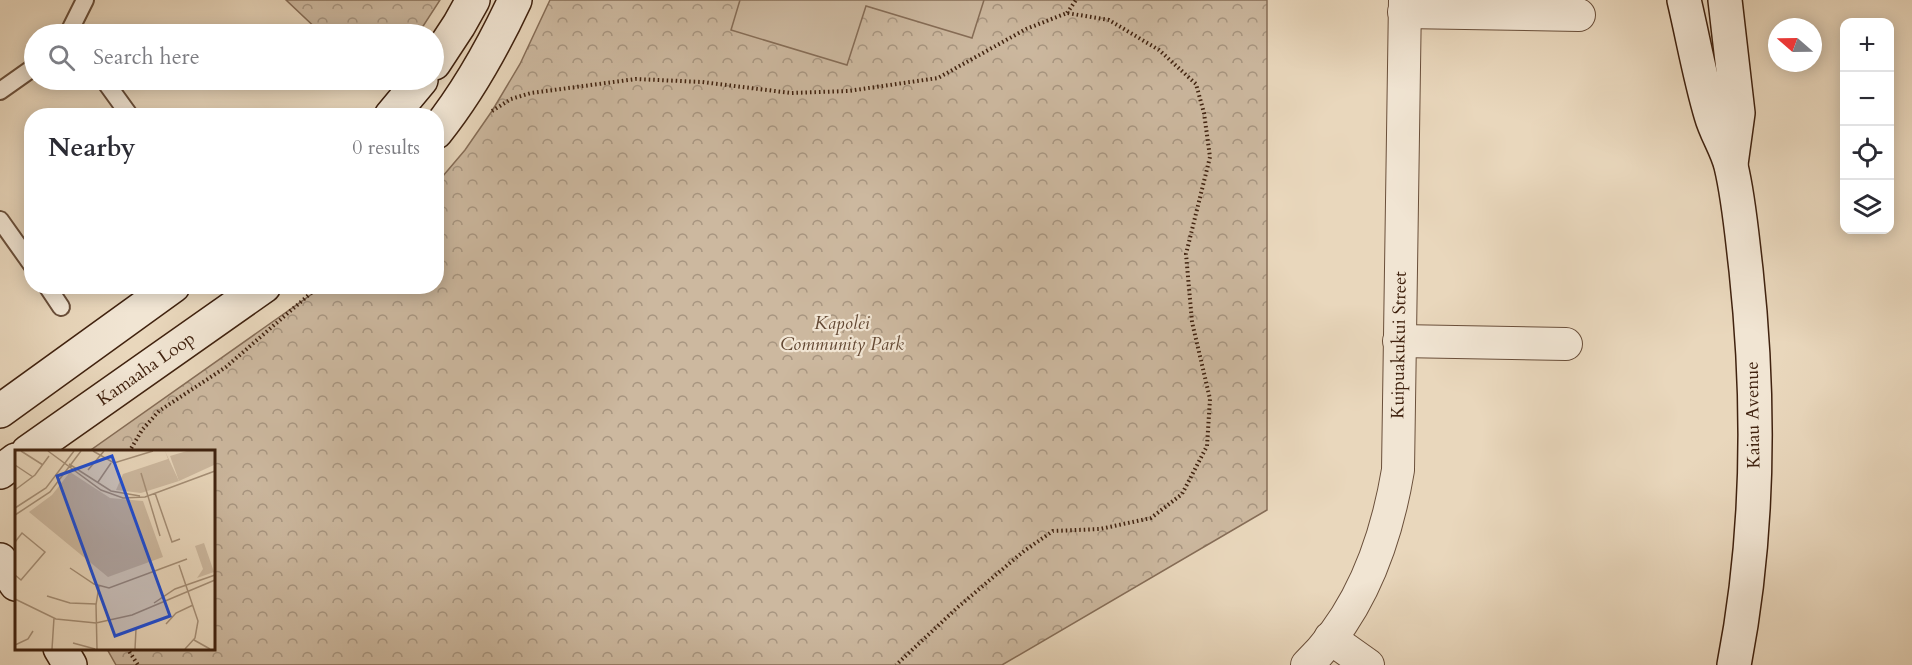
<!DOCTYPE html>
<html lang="en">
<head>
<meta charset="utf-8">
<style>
	body { margin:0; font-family:Cardo,serif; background:#f2f2f3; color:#2b2b33 }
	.controls { position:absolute; right:18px; top:18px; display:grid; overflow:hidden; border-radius:12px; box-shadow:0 3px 15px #0003 }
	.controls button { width:54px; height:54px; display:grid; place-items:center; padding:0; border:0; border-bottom:2px solid #e1e1e2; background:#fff; color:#2b2b33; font:30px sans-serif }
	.compass { position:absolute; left:1768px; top:18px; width:54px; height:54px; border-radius:50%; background:#fff; box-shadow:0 3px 15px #0003; rotate:290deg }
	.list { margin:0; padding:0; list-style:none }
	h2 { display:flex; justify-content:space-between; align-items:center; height:78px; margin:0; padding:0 24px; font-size:26px }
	h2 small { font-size:20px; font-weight:400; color:#7c7c81 }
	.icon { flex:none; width:33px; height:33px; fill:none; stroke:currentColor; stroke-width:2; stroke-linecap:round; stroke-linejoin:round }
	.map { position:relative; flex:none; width:1912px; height:665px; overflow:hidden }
	.search { position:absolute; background:#fff; box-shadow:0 3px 15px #0003; left:24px; top:24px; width:420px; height:66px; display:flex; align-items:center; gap:15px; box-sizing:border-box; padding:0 21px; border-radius:33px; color:#7c7c81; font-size:22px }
	.panel { position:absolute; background:#fff; box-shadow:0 3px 15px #0003; left:24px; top:108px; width:420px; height:186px; border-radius:24px }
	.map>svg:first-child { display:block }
</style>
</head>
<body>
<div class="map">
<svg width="1912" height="665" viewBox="0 0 1912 665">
	<defs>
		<pattern id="park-crowns" width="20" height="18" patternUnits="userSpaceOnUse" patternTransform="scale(1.5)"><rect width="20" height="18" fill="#ccb89f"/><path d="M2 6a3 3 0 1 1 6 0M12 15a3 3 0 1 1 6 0" fill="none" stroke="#a79580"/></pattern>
	</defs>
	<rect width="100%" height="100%" fill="#e9d7bc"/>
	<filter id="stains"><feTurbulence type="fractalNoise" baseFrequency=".00333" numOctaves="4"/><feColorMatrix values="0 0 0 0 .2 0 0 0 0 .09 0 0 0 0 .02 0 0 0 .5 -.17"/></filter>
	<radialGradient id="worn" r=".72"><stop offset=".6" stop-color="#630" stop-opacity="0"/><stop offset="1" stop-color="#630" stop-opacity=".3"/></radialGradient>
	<g fill="url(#park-crowns)" stroke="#866d57" stroke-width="1.5">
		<path d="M286,0H440L418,34H322Z"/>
		<path d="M550,0H1267V510L1002,665H116L107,649L213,648V452H88L322,287L436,286L437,183L465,150L492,111L520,64Z"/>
	</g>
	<path fill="#ccb89f" stroke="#866d57" stroke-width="1.5" d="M740,0H984L972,38L866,6L847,65L731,30Z"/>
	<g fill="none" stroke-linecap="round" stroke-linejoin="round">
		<defs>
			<g id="lane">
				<path d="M68,34L85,0"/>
				<path d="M104,80L130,116"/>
				<path d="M0,91L34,67"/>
				<path d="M0,220L32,265"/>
				<path d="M47,286L61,307"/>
			</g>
			<g id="street">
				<path d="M1404,12L1579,15"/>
				<path d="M1399,341L1566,344"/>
				<path d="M1330,638L1368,665"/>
				<path d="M1307,665C1361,613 1386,542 1398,470L1405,0"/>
			</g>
			<g id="secondary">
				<path d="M1684,0C1693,38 1700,78 1711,115C1716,133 1727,149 1731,166C1739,199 1742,237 1746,270C1760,401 1759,536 1734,665"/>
				<path d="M1725,0L1738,113L1731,164"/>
				<path d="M434,63L459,25L473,0"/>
				<path d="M391,116L421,80"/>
				<path d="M436,132C468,92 493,47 515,0"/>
				<path d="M0,411L173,286"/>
				<path d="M28,452L264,286"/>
				<path d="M0,472L16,460"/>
				<path d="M0,560L16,584"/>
				<path d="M60,648L70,665"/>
			</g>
		</defs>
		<use href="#lane" stroke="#6a4f3a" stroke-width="20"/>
		<use href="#street" stroke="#6a4f3a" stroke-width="34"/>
		<use href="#secondary" stroke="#40220f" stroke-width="36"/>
		<g stroke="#40220f" stroke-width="4" stroke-dasharray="1.5 3" stroke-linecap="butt">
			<path d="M1067,13L1076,0"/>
			<path d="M492,111L511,99L531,93L636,79L702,82L791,93L848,91L938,78L1026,29L1067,13L1109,20L1159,50L1196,84L1204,113L1210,157L1186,254L1192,322L1210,399L1207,446L1182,494L1151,518L1100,529L1053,531L1024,551L958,607L896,665"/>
			<path d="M129,452L142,430L159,411L226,367L319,286"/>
			<path d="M127,648L138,665"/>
		</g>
		<use href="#lane" stroke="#f1e5d3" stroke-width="16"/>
		<use href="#street" stroke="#f1e5d3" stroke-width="32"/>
		<use href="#secondary" stroke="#f1e5d3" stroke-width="33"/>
	</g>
	<g text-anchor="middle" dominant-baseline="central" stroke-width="4.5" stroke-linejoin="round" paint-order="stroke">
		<g font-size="18" font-style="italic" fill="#634833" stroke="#f1e5d3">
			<text x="842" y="323">Kapolei<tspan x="842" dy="21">Community Park</tspan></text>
		</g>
		<g font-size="18" fill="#40220f" stroke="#f1e5d3">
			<text transform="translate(1399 345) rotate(-89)">Kuipuakukui Street</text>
			<text transform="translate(146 369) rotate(-35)">Kamaaha Loop</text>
			<text transform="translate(1753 415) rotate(-91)">Kaiau Avenue</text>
		</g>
	</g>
	<g transform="translate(15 450)">
		<rect width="200" height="200" fill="#e9d7bc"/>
		<path d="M172,1H199V15L164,31L155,6Z" fill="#ccb89f"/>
		<path d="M150,1L164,31L126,43L101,40L108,24L153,9ZM55,22L95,48L128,51L148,107L93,127L14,62L37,45ZM189,93L199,122L182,128L188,119L180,96Z" fill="#ccb89f"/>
		<path d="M131,67L135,88H124L117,68Z" fill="#ccb89f"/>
		<path fill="none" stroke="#a58f77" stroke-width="1.5" d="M6,1L28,15M33,1L86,40L108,48L130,47L200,21M78,1L99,13L138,1M54,14L96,41L125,46M0,15L18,27M73,20L89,1M126,23L145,86M83,32L96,13M0,40L20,25L34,6M140,43L157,92L165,89M0,58L31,38L59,1M0,65L35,42L66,1M0,92L7,83L30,102L6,130L0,125M164,115L183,171L180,188L170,199M55,118L79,134L94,138L172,109M32,146L55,153L81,154M0,149L41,169L81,173L117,165L200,130M139,153L160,139L200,125M151,174L161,163L178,155M179,190L195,199M58,193L80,199M0,195L13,189L18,181M37,199L39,168M82,199L81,155L84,136M120,199L121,179"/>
		<path fill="#1d4ed8" fill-opacity="0.15" stroke="#1d4ed8" stroke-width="3" d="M97,6L155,166L100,186L42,26Z"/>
		<rect width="200" height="200" fill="none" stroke="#40220f" stroke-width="3"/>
	</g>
	<rect width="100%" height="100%" filter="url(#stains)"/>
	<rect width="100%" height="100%" fill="url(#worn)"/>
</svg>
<div class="controls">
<button>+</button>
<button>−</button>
<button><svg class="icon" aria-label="locate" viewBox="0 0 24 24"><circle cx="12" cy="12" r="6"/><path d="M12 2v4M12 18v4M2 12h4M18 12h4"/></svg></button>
<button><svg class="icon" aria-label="layers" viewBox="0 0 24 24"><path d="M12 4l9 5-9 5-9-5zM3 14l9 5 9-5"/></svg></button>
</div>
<svg class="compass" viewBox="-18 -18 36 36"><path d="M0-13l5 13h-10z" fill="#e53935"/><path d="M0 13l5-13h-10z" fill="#7c7c81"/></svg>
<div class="search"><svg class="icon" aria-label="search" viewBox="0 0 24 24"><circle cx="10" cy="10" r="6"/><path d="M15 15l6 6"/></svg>Search here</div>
<section class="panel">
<h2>Nearby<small>0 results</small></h2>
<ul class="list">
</ul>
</section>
</div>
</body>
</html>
